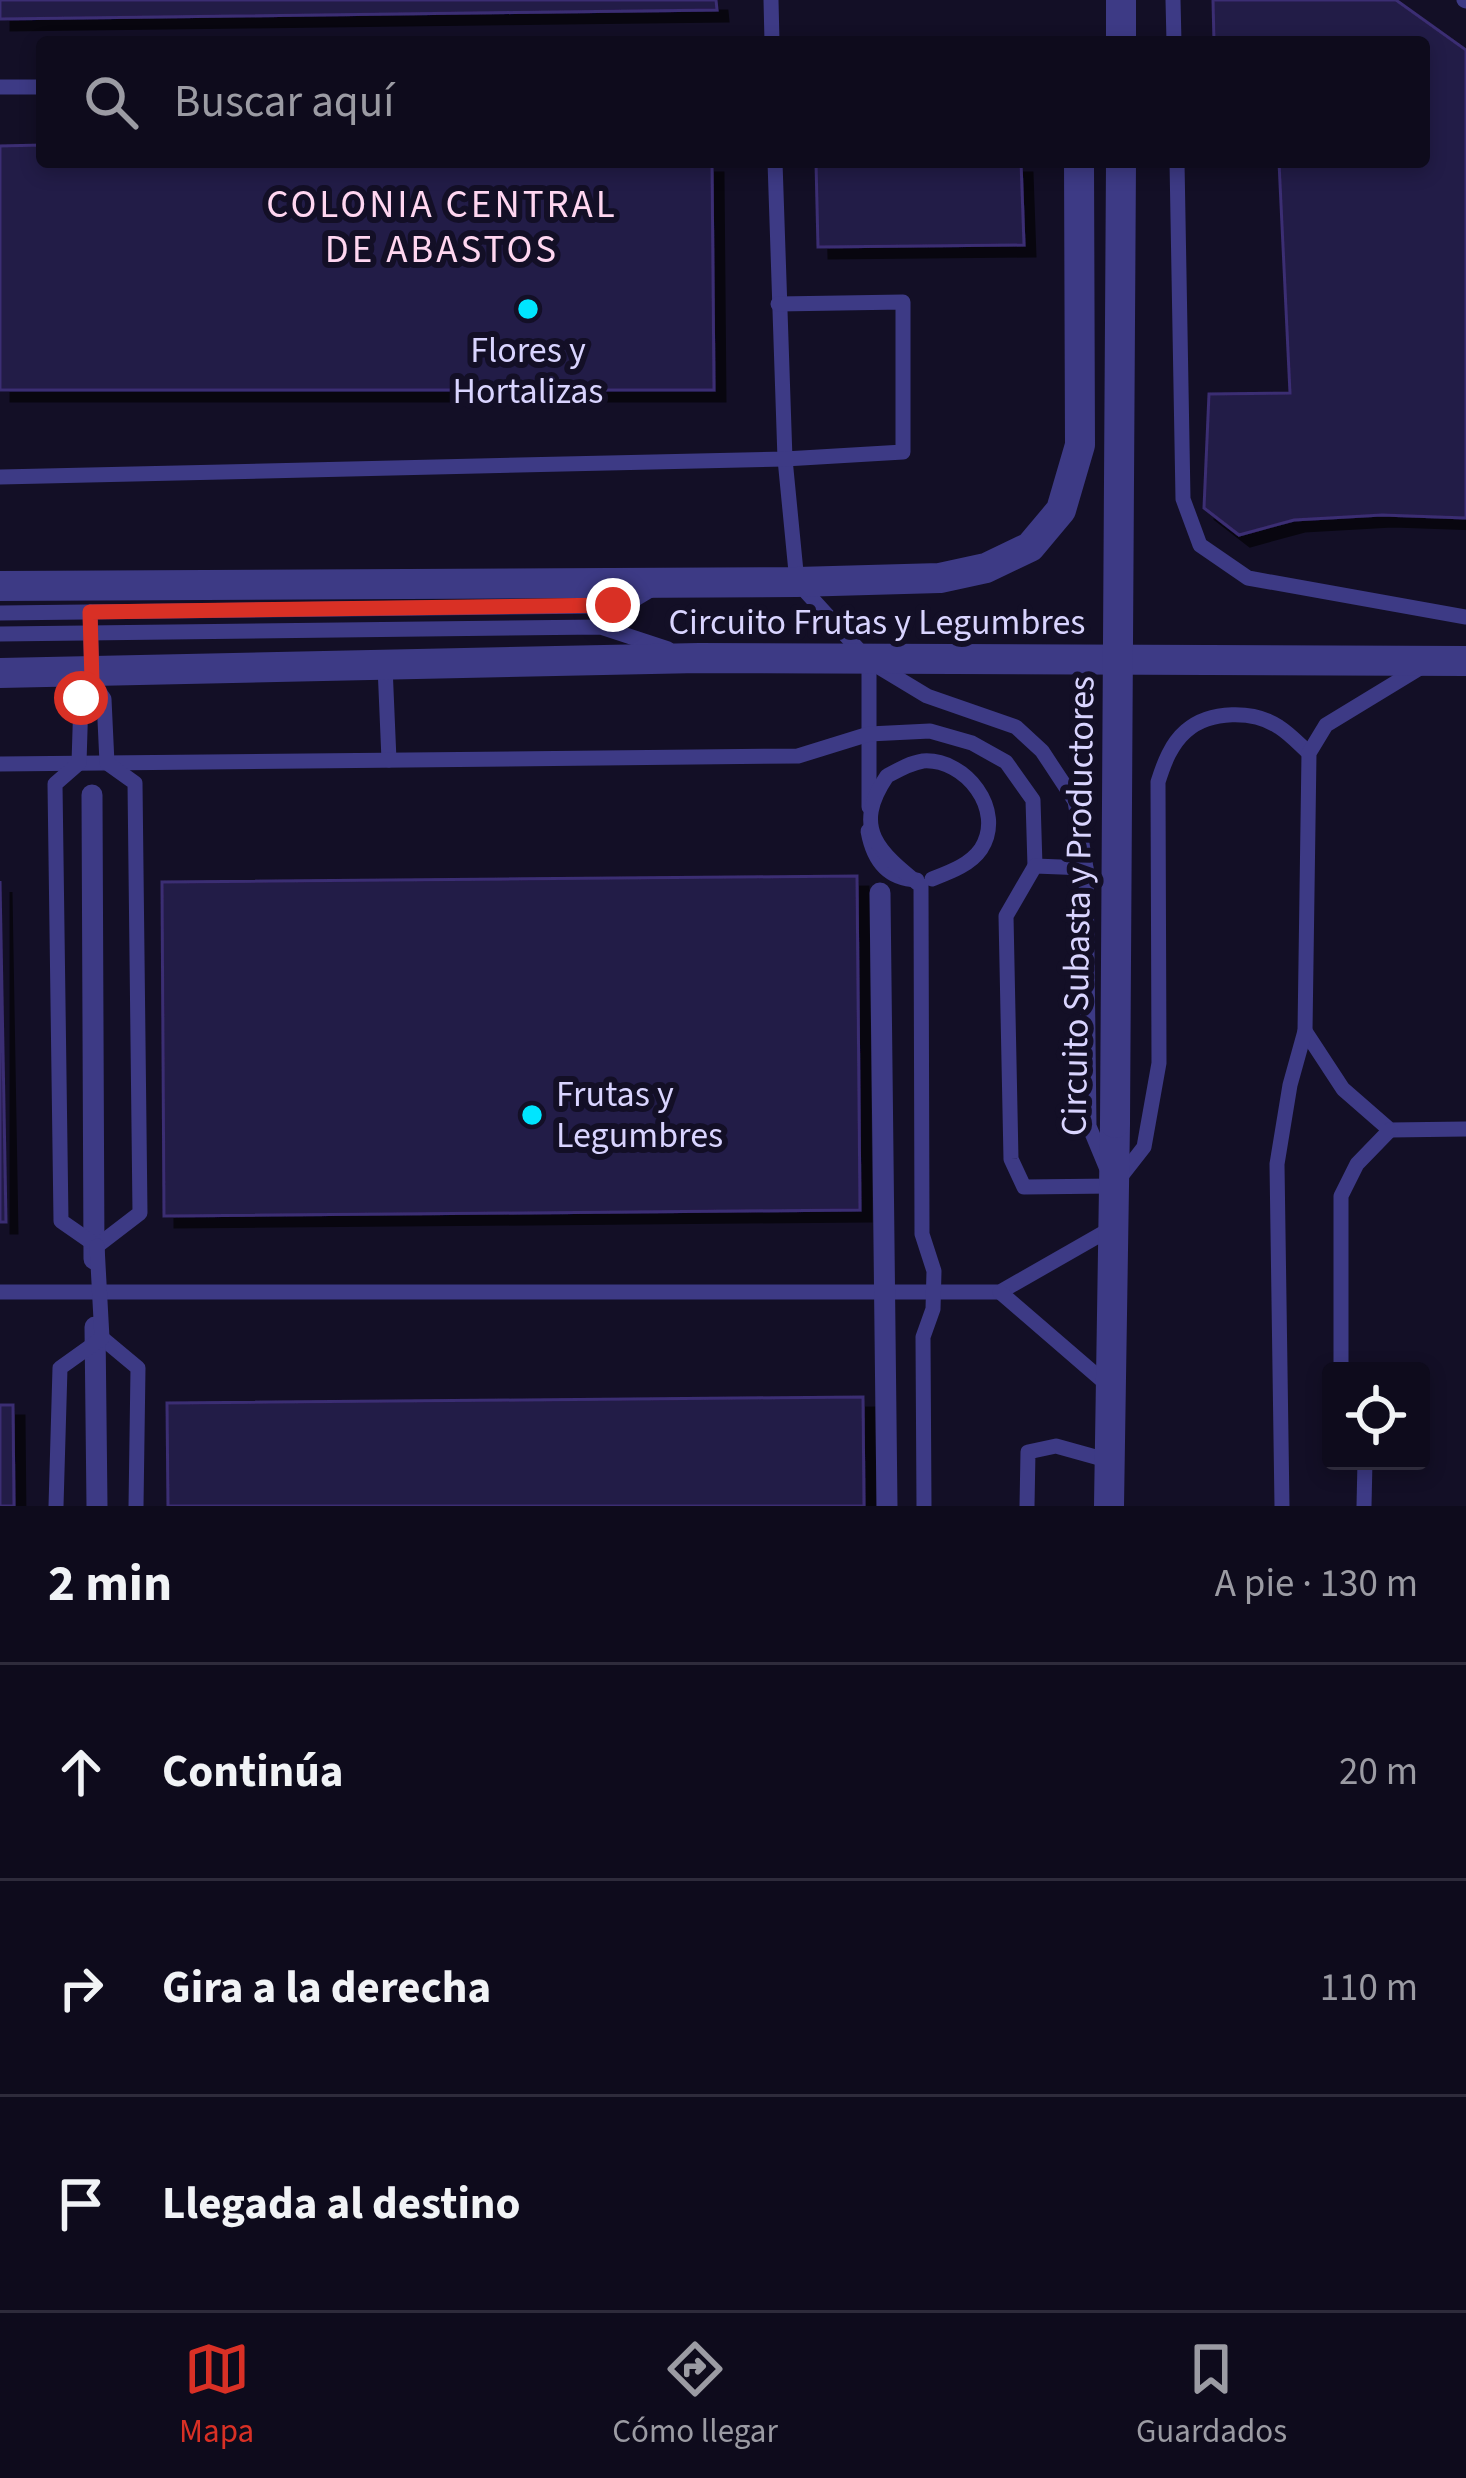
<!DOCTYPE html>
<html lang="es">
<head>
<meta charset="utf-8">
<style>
	body { margin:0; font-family:"Source Sans 3",sans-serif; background:#171425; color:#f1f3f6 }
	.controls { position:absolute; right:36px; bottom:36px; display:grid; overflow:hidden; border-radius:12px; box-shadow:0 6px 18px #0003 }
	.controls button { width:108px; height:108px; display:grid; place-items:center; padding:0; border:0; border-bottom:3px solid #2e2b3b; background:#0e0b1c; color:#f1f3f6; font:60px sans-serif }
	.stop { position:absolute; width:36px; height:36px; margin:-27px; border:9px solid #d93025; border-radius:50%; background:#fff }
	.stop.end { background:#d93025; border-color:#fff; box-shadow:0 3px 12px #0008 }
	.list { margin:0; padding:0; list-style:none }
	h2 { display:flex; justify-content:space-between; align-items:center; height:156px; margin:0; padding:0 48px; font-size:51px }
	h2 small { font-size:39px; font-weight:400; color:#9b9ba3 }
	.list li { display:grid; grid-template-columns:78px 1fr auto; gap:36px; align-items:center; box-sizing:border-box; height:216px; padding:0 48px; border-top:3px solid #2e2b3b }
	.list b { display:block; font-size:45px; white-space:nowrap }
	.list em { font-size:39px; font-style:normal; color:#9b9ba3 }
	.icon { flex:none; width:66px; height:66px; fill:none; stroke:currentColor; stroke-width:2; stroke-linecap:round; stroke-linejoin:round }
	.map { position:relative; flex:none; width:1466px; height:1506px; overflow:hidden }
	.search { position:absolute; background:#0e0b1c; box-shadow:0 6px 18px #0003; left:36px; right:36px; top:36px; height:132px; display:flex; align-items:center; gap:30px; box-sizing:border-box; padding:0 42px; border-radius:12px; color:#9b9ba3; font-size:45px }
	.sheet { height:804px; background:#0e0b1c }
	nav { display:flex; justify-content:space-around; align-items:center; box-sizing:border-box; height:168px; border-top:3px solid #2e2b3b; background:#0e0b1c; font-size:33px; color:#9b9ba3 }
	nav a { display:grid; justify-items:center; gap:6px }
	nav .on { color:#d93025 }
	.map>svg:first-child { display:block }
</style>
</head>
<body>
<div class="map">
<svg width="1466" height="1506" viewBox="0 0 1466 1506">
	<defs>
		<filter id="shadow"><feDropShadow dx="11" dy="11" stdDeviation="0" flood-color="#0009"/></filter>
	</defs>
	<rect width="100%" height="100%" fill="#130f26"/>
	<g fill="#241b47" stroke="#3b2d73" stroke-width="3" filter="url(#shadow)">
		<path d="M0,0H716L717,10L0,19Z"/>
		<path d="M1213,0H1396L1466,50V518L1382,515L1294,520L1239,535L1204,508L1209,394L1290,393L1279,162H1424V42H1214Z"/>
		<path d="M42,145V162H712L714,390H0V146Z"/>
		<path d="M816,162H1021L1024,245L818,247Z"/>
		<path d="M857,876L860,1210L164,1216L162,882Z"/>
		<path d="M0,881L6,1222H0Z"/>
		<path d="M863,1397L864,1506H168L167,1403Z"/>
		<path d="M0,1405H13L14,1506H0Z"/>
	</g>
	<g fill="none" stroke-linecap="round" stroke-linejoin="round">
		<g stroke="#3d3a85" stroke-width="15">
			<path d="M771,0L772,42"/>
			<path d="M1173,0L1174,42"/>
			<path d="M1464,0L1466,1"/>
			<path d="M0,87H42"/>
			<path d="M775,162L785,459L797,582L869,661L927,696L1016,727L1042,751L1075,801L1086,868L1089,1126L1106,1167"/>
			<path d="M1177,162L1183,499L1200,545L1248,578L1466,617"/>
			<path d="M0,477L785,459L903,452V302L778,304"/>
			<path d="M0,613L600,606L632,601L652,589"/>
			<path d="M0,634L601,627L668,649"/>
			<path d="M869,661V807"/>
			<path d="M385,666L389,760"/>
			<path d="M0,764L798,756L869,734L930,731L972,743L1006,762L1033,800L1035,866"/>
			<path d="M868,831C873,859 887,879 917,880"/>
			<path d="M1086,868L1035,866L1006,916L1011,1159L1024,1187L1113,1186"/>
			<path d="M1305,1031L1343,1089L1390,1130L1466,1129"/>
			<path d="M1119,1179L1144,1147L1159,1063L1158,782C1164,763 1171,744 1186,731C1210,710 1254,710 1279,727C1290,734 1299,744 1309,753"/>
			<path d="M0,1292H1000L1112,1228"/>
			<path d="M1000,1292L1110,1387"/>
			<path d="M102,1338L138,1368L136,1506"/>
			<path d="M1341,1371V1196L1357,1164L1390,1130"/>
			<path d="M1027,1506L1028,1452L1056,1446L1110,1461"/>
			<path d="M1282,1506L1277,1164L1290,1085L1305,1031L1309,753L1326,725L1423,666"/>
			<path d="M1364,1506L1365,1461"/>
		</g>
		<g stroke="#3d3a85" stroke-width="21">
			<path d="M92,795L94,1259"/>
			<path d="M880,893L887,1506"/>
			<path d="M95,1327L97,1506"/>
		</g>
		<g stroke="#3d3a85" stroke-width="30">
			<path d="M1121,0V42"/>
			<path d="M0,586L797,582L940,578L986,568L1030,547L1061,510L1080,445L1079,162"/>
			<path d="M0,673L699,658L1466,661"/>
			<path d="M1109,1506L1115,1123"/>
		</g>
		<g stroke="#3d3a85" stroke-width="15">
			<path d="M90,612L92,681L104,699L107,763L135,783L140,1213L97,1246"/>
			<path d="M92,681L81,698L79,763L55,784L61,1221L97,1246"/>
			<path d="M56,1506L60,1368L102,1338L97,1246"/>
			<path d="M924,1506L923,1337L933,1309L934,1271L922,1234L921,886C879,852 851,829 887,776C898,770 910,763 923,761C965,758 1006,810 981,849C970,865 950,872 932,879"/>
		</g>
		<path stroke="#3d3a85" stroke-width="30" d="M1115,1123L1121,162"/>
	</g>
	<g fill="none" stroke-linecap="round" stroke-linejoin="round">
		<path stroke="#d93025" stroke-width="15" d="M81,698L92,681L90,612L613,605"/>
	</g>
	<g fill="#00e5ff" stroke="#130f26" stroke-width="4.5">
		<circle cx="528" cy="309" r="12"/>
		<circle cx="532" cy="1115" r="12"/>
	</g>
	<g text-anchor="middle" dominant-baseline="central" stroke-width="12" stroke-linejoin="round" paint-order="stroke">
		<g font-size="36" fill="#d9d4ff" stroke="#130f26">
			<text x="528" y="350">Flores y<tspan x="528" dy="41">Hortalizas</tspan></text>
			<text x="556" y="1094" text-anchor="start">Frutas y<tspan x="556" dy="41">Legumbres</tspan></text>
		</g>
		<g font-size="36" fill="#d9d4ff" stroke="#130f26">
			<text x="877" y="622">Circuito Frutas y Legumbres</text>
			<text transform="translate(1078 906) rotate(-89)">Circuito Subasta y Productores</text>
		</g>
		<g font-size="39" letter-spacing="3" fill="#ffd6f0" stroke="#130f26">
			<text x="442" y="205">COLONIA CENTRAL<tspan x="442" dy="45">DE ABASTOS</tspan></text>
		</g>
	</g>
</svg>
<div class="controls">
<button><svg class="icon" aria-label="locate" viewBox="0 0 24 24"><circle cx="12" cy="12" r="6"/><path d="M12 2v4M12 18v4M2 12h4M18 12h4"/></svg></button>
</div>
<div class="stop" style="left:81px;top:698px"></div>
<div class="stop end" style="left:613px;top:605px"></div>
<div class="search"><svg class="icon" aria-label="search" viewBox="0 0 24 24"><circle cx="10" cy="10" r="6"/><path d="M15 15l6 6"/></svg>Buscar aquí</div>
</div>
<section class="sheet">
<h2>2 min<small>A pie · 130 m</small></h2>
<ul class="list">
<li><svg class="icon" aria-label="ahead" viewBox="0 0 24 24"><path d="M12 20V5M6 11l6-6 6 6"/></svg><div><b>Continúa</b></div><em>20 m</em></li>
<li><svg class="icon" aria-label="right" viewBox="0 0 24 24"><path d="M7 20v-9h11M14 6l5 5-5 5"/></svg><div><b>Gira a la derecha</b></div><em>110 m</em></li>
<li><svg class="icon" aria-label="arrive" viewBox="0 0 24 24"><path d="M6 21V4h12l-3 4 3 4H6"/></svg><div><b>Llegada al destino</b></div></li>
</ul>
</section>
<nav>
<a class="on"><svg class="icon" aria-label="map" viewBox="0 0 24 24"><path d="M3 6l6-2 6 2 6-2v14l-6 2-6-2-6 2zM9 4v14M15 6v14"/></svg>Mapa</a>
<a><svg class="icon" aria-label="directions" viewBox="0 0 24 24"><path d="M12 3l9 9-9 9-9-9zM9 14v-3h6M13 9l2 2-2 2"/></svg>Cómo llegar</a>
<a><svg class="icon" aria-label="saved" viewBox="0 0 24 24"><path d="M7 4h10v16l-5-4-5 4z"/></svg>Guardados</a>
</nav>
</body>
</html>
